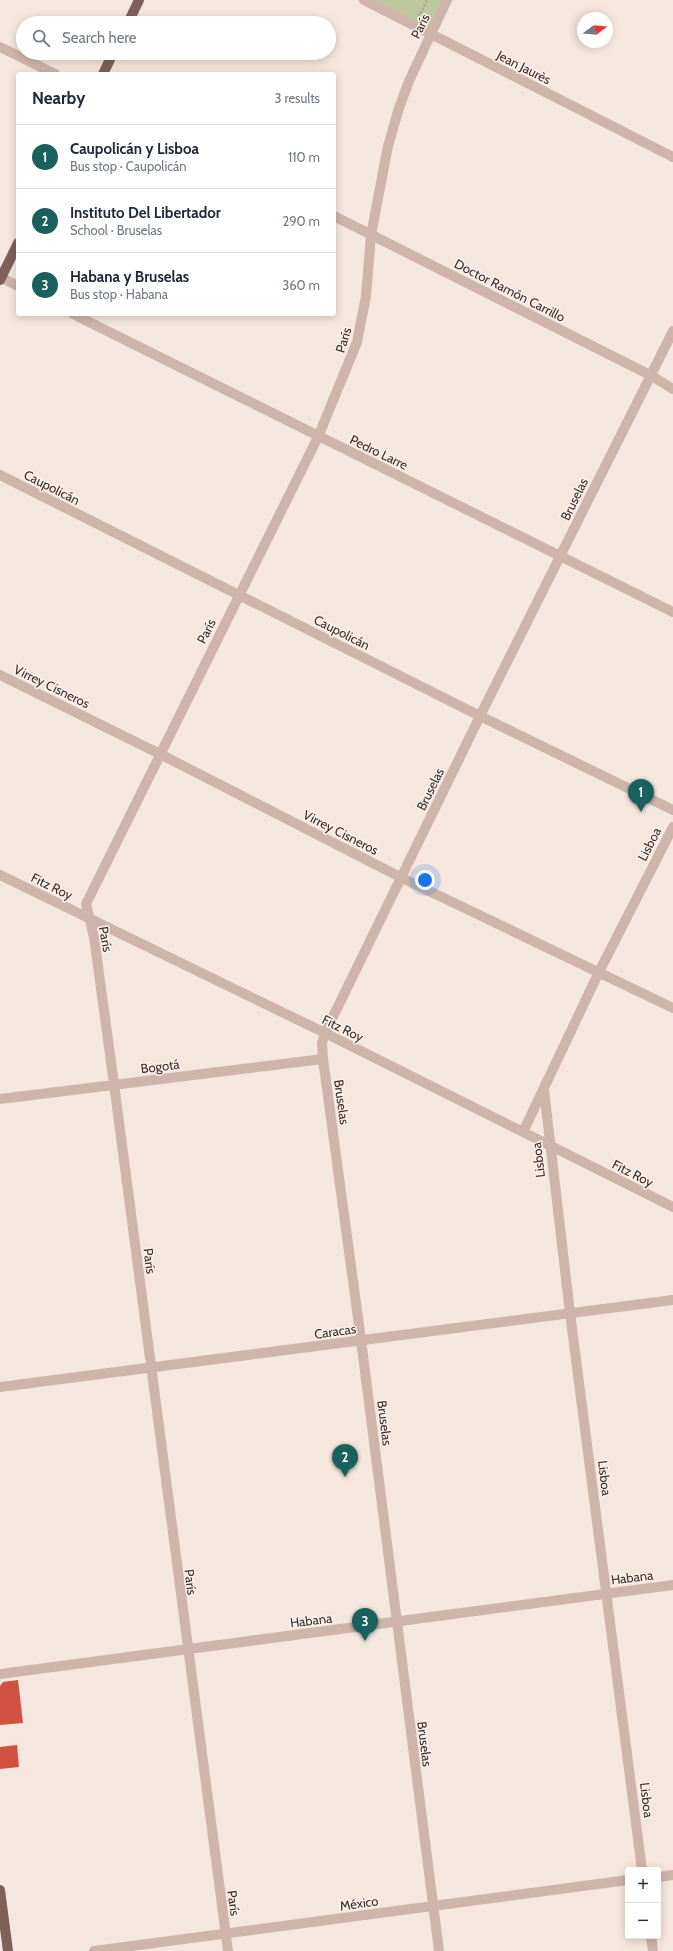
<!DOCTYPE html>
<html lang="en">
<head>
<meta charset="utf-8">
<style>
	body { margin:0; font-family:Cabin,sans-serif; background:#f6f6f7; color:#1f2937 }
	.controls { position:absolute; right:12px; bottom:12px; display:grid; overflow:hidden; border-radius:4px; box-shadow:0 2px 10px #0003 }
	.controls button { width:36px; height:36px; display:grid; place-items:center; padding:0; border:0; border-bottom:1px solid #e0e1e3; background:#fff; color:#1f2937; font:20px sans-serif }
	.compass { position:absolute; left:577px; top:12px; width:36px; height:36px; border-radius:50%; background:#fff; box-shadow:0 2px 10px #0003; rotate:74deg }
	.you { position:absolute; left:425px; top:880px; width:14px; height:14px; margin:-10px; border:3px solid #fff; border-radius:50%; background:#1a73e8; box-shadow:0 0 0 6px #1a73e833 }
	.badge { display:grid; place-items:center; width:26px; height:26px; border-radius:50%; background:#1a615d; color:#fff; font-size:13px; font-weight:700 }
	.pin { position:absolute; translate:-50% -33px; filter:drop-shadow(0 1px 2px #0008) }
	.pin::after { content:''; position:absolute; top:21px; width:14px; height:12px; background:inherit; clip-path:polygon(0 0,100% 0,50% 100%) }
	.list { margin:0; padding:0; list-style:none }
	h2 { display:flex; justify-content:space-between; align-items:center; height:52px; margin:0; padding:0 16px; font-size:17px }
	h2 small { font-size:13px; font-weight:400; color:#747a83 }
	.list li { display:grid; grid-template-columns:26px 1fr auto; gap:12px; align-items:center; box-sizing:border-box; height:64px; padding:0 16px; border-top:1px solid #e0e1e3 }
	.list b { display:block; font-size:15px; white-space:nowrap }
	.list p { margin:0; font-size:13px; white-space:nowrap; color:#747a83 }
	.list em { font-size:13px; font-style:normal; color:#747a83 }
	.icon { flex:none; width:22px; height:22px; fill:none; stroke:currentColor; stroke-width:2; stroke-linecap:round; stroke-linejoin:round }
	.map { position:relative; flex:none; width:673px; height:1951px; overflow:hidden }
	.search { position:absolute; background:#fff; box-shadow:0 2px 10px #0003; left:16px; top:16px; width:320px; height:44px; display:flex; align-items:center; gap:10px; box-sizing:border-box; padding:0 14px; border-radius:22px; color:#747a83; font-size:15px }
	.panel { position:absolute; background:#fff; box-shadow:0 2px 10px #0003; left:16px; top:72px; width:320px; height:244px; border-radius:4px }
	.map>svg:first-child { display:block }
</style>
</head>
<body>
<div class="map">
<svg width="673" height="1951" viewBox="0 0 673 1951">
	<rect width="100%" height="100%" fill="#f5e7de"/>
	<path fill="#bdc69c" d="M372,0H442L429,27Z"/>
	<g fill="#d05141">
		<path d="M18,1680L23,1723L0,1725V1686L3,1682Z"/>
		<path d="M17,1745L19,1767L0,1769V1747Z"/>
	</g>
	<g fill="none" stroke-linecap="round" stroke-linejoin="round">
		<path stroke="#bb9f92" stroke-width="2.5" stroke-dasharray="2 2" stroke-linecap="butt" d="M418,14L420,15L427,0"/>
		<g stroke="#cfb5a9" stroke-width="10">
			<path d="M364,0L673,157"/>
			<path d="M0,47L55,74"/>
			<path d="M334,216L650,375L673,389"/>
			<path d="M0,277L18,286"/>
			<path d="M73,314L673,612"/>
			<path d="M0,475L480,716L673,810"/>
			<path d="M0,675L160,754L402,878L673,1008"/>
			<path d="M0,875L325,1033L673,1207"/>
			<path d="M544,1090L570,1313L642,1870"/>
			<path d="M0,1099L323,1059"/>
			<path d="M523,1132L599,972L673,827"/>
			<path d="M0,1387L673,1300"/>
			<path d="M0,1674L673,1585"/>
			<path d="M658,1877L673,1875"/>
			<path d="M651,1936L653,1951"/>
			<path d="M94,1951L628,1880"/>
			<path d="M228,1951L114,1084L94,937L86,904L318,437L357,342L366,296L371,235L388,146L399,108L409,81L447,0"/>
			<path d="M439,1951L361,1340L323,1059L322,1043L325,1033L480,716L673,331"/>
		</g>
		<g stroke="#7e6159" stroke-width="10">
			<path d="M128,23L139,0"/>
			<path d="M103,74L113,53"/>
			<path d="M0,280L18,243"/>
			<path d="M0,1890L8,1951"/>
		</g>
	</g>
	<g text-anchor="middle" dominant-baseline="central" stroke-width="3" stroke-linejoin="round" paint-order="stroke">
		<g font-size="13" fill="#3b2c29" stroke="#fcf2ec">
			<text transform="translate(420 26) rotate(-64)">París</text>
			<text transform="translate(524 67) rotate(27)">Jean Jaurès</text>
			<text transform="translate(510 290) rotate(27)">Doctor Ramón Carrillo</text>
			<text transform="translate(343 340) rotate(-73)">París</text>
			<text transform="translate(379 452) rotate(26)">Pedro Larre</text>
			<text transform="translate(52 487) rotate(27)">Caupolicán</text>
			<text transform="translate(574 499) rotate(-64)">Bruselas</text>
			<text transform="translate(206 631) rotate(-64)">París</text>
			<text transform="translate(342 632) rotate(27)">Caupolicán</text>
			<text transform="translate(52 686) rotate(26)">Virrey Cisneros</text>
			<text transform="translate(430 789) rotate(-64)">Bruselas</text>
			<text transform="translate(341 832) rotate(27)">Virrey Cisneros</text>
			<text transform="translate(649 844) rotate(-63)">Lisboa</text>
			<text transform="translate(52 886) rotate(26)">Fitz Roy</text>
			<text transform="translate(106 939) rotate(80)">París</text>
			<text transform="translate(343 1028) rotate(26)">Fitz Roy</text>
			<text transform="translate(160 1066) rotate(-7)">Bogotá</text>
			<text transform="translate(342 1102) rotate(82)">Bruselas</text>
			<text transform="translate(538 1160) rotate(-97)">Lisboa</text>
			<text transform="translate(633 1173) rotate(27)">Fitz Roy</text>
			<text transform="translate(150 1261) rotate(83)">París</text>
			<text transform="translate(335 1331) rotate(-8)">Caracas</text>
			<text transform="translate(385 1423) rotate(83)">Bruselas</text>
			<text transform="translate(605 1478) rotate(83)">Lisboa</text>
			<text transform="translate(632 1577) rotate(-7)">Habana</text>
			<text transform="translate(191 1582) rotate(83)">París</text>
			<text transform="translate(311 1620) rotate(-7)">Habana</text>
			<text transform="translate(425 1744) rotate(83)">Bruselas</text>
			<text transform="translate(647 1800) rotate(83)">Lisboa</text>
			<text transform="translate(234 1903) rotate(82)">París</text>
			<text transform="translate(359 1903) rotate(-8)">México</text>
		</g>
	</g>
</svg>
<div class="controls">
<button>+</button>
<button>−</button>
</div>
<svg class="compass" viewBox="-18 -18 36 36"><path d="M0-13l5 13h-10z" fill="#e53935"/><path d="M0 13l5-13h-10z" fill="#747a83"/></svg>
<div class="you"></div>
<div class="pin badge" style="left:641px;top:812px">1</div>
<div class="pin badge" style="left:345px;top:1477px">2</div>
<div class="pin badge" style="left:365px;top:1641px">3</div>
<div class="search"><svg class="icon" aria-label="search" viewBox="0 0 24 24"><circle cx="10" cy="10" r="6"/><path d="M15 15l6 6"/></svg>Search here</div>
<section class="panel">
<h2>Nearby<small>3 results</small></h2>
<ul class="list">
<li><span class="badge">1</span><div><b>Caupolicán y Lisboa</b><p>Bus stop · Caupolicán</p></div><em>110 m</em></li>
<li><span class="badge">2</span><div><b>Instituto Del Libertador</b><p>School · Bruselas</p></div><em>290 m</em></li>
<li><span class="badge">3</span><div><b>Habana y Bruselas</b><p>Bus stop · Habana</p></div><em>360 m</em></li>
</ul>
</section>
</div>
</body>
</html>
